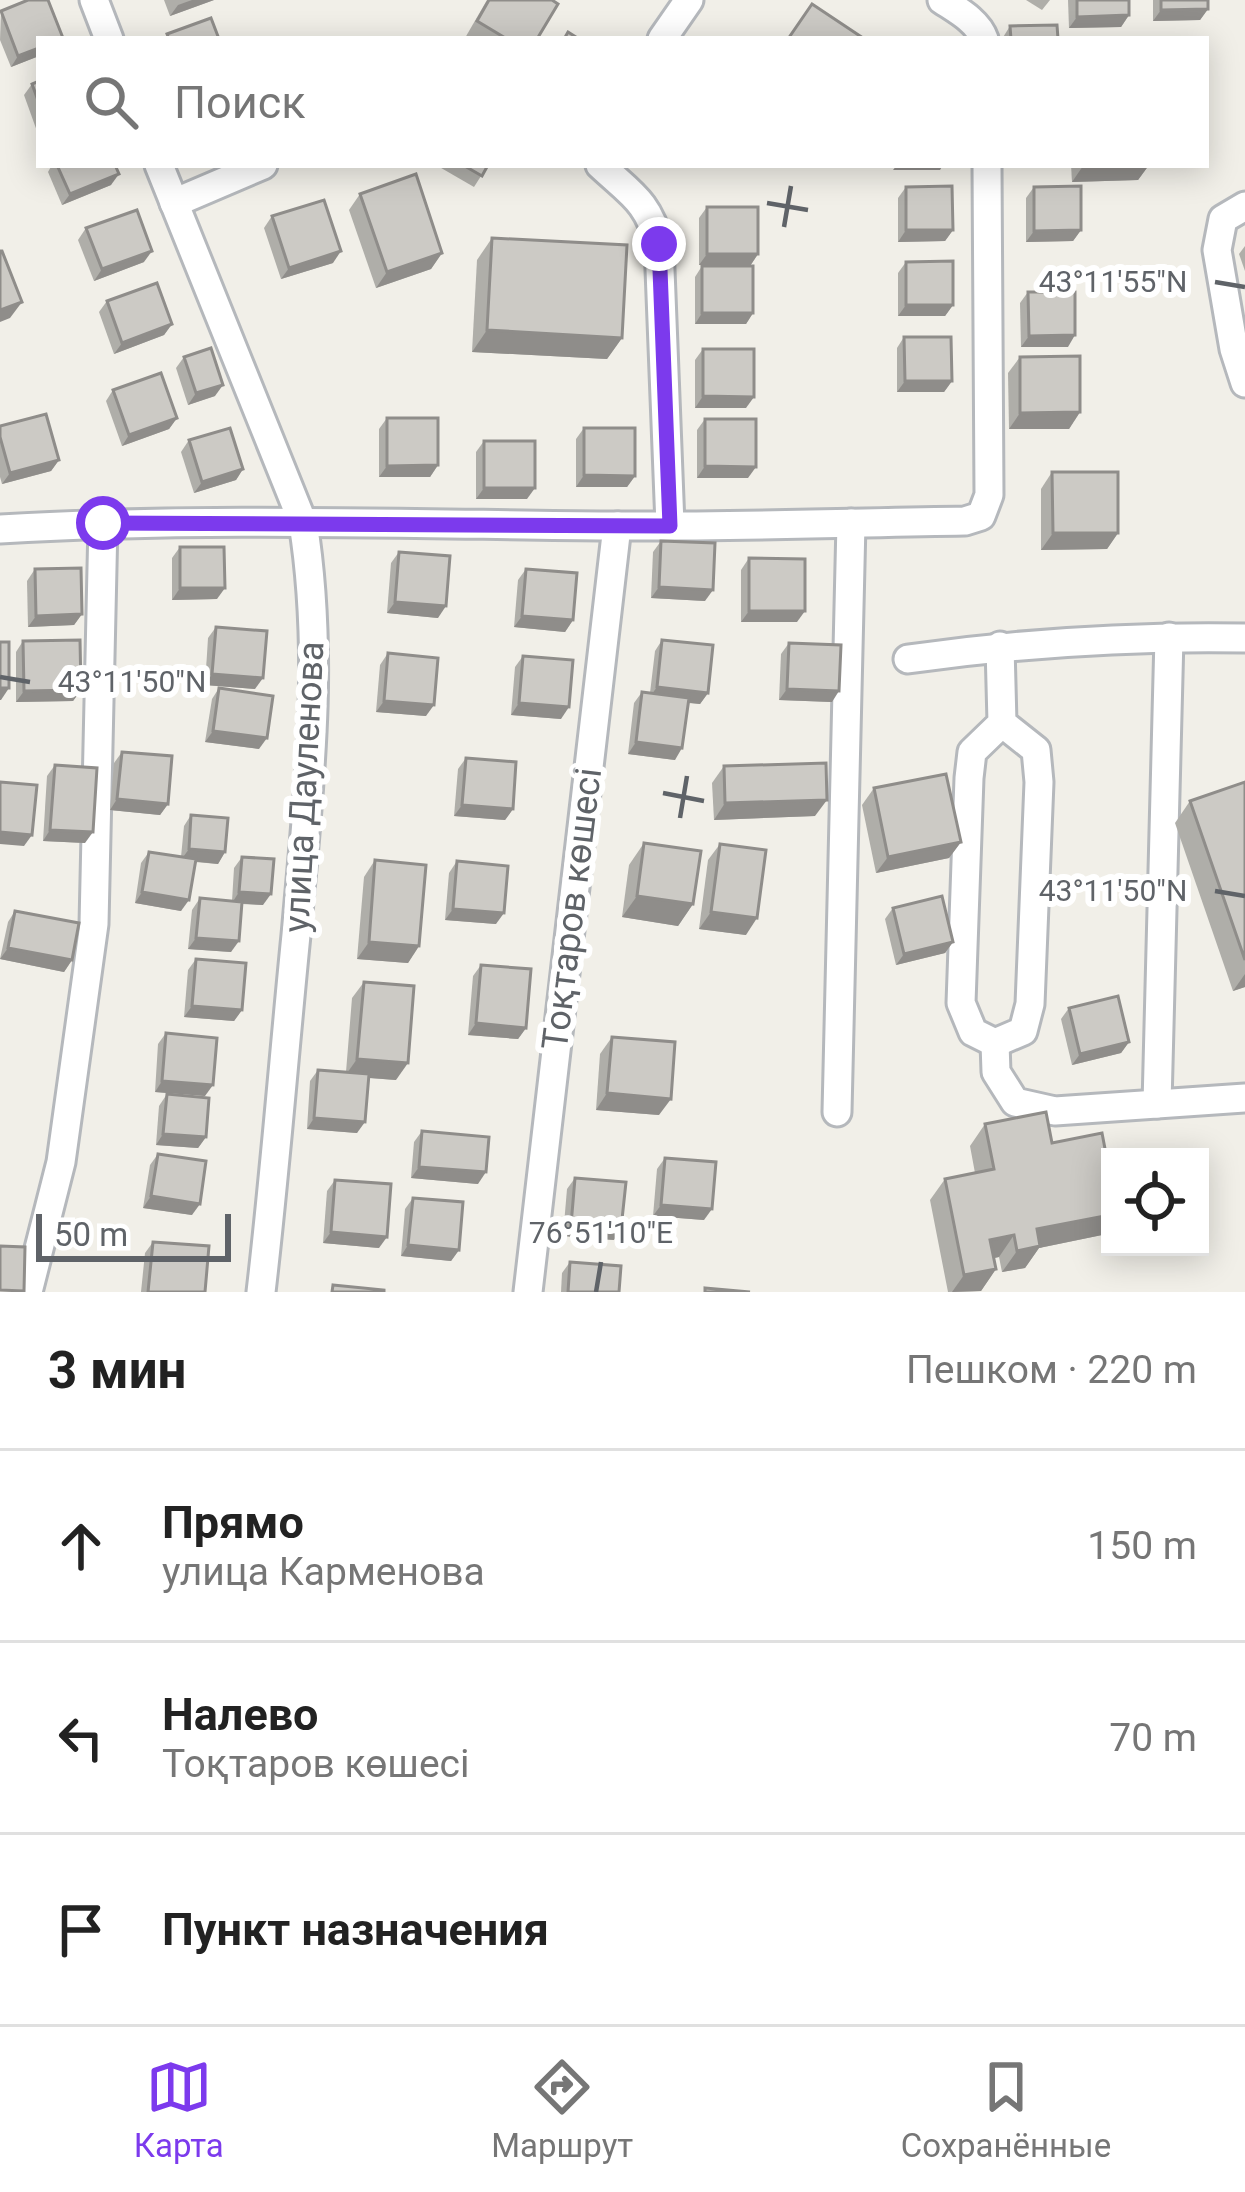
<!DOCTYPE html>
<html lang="ru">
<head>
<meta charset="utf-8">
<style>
	body { margin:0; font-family:Roboto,sans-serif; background:#f2f2f2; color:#222 }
	.controls { position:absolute; right:36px; bottom:36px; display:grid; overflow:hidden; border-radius:0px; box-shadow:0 6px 30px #0003 }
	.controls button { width:108px; height:108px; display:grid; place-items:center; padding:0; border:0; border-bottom:3px solid #e0e0e0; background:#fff; color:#222; font:60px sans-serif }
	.scale { position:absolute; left:36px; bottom:30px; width:195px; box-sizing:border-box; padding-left:12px; border:6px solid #5f6368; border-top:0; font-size:33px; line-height:42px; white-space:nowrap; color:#5f6368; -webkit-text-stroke:9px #fff; paint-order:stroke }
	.stop { position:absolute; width:36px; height:36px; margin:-27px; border:9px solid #7c3aed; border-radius:50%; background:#fff }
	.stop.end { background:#7c3aed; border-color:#fff; box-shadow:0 3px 12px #0008 }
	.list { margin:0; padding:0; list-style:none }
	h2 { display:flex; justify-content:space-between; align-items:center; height:156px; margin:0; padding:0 48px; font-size:51px }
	h2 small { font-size:39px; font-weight:400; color:#767676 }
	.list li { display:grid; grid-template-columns:78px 1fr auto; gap:36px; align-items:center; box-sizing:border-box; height:192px; padding:0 48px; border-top:3px solid #e0e0e0 }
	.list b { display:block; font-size:45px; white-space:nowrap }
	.list p { margin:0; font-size:39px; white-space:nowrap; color:#767676 }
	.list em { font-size:39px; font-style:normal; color:#767676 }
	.icon { flex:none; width:66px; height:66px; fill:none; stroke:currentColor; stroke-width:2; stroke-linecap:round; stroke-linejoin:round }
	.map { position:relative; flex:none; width:1245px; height:1292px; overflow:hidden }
	.search { position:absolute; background:#fff; box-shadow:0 6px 30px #0003; left:36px; right:36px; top:36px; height:132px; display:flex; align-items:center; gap:30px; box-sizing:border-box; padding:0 42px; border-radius:0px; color:#767676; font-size:45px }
	.sheet { height:732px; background:#fff }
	nav { display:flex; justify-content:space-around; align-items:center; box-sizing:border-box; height:168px; border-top:3px solid #e0e0e0; background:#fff; font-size:33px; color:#767676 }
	nav a { display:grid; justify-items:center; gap:6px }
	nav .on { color:#7c3aed }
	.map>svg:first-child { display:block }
</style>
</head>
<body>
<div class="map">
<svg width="1245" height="1292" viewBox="0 0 1245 1292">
	<rect width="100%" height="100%" fill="#f1efe8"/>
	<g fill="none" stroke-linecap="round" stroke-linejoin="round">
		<defs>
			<g id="street">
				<path d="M94,0L109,39"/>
				<path d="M942,0C957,10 978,21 984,39"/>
				<path d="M662,39L689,0"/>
				<path d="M159,165L303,523C325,660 308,798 296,935C284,1054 275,1173 261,1292"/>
				<path d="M600,165C631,194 648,201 659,244L670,525"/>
				<path d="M174,203L263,165"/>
				<path d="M1245,206L1223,219L1217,250L1234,349L1245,383"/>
				<path d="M0,529C203,517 407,524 610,526C728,527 847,523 965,521L981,516L989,495L987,165"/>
				<path d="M1000,646L1002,723L972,752L969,778L961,1003L973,1032L995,1043L1023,1031L1030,1004L1039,782L1036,750L1002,723"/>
				<path d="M908,659C1021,643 1130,636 1245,638"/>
				<path d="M995,1043L996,1072L1015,1102L1055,1111L1245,1098"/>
				<path d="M1157,1104L1169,637"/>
				<path d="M837,1112L851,523"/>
				<path d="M28,1292L61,1162L94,924L103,523"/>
				<path d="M528,1292L617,526"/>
			</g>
		</defs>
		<use href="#street" stroke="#b5b8bc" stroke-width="33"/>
		<use href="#street" stroke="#fff" stroke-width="27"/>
	</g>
	<g fill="#afaea9">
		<path d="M164,0H214L170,16Z"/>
		<path d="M487,0H552L537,39H467L465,38Z"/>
		<path d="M1026,0H1050L1042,10Z"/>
		<path d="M1068,0H1129V15L1121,27L1069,28Z"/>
		<path d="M1153,0H1208V9L1200,20L1153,21Z"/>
		<path d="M1,11L39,39V56L11,67L0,40Z"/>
		<path d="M1010,26L1058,39H1002Z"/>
		<path d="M39,81V133L38,134L24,95L32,84Z"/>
		<path d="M52,165H115L111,185L62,205L48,172Z"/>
		<path d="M436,165H488L474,187Z"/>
		<path d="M1071,165H1149L1138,180L1072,182Z"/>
		<path d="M906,187L953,230L945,241L898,242V198Z"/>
		<path d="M1034,187L1081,230L1073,241L1026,242V198Z"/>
		<path d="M360,194L442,253L431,269L376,288L349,210Z"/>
		<path d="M707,207L758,254L750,266L699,265V218Z"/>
		<path d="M272,216L333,263L281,279L264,228Z"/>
		<path d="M86,228L144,262L94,281L78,240Z"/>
		<path d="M492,238L622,338L607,359L472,352L477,260Z"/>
		<path d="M1245,246V271L1239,254Z"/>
		<path d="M906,262L953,305L945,316H898V273Z"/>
		<path d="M702,266L753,313L746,324H695V277Z"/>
		<path d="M1028,292L1068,347H1021L1020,303Z"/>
		<path d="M107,301L172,324L164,335L114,354L99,312Z"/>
		<path d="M904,337L952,381L944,392H897V348Z"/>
		<path d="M703,349L746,408H695V360Z"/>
		<path d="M184,357L215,396L188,405L176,368Z"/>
		<path d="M1020,357L1080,412L1069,429H1009L1008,373Z"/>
		<path d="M113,390L177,418L169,429L122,446L106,401Z"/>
		<path d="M387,418L438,465L430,477H379V429Z"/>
		<path d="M705,419L748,478H697V430Z"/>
		<path d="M0,426L59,460L51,471L2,484L0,477Z"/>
		<path d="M584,428L635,476L627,487H576V439Z"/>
		<path d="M189,440L243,469L236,480L194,493L181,452Z"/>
		<path d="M484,441L527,499H476V452Z"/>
		<path d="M1052,472L1118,533L1107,549L1041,550V489Z"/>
		<path d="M661,541L705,601L651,598L653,552Z"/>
		<path d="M180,547L217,599L172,600V558Z"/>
		<path d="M399,552L438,618L387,613L391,563Z"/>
		<path d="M749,558L797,622H741V570Z"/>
		<path d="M35,569L82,614L74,625L28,627L27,581Z"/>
		<path d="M526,569L573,620L565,632L514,627L518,580Z"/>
		<path d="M216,627L255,689L205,685L208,638Z"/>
		<path d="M662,640L708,693L700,704L688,703L675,760L628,754L634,703L642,692L650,693L655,651Z"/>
		<path d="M23,641L81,690L73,701L16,702V652Z"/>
		<path d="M789,643L832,702L779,700L781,654Z"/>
		<path d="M388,653L426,716L376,712L380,665Z"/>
		<path d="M523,656L561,719L511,715L515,667Z"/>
		<path d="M219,688L259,749L205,742L212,699Z"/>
		<path d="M122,752L168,804L160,815L110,810L114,763Z"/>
		<path d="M466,758L513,809L505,820L454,816L458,769Z"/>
		<path d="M55,765L85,843L43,841L47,776Z"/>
		<path d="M724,766L815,816L714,820L712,783Z"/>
		<path d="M1245,782V987L1233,991L1175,823L1190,801Z"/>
		<path d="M874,788L961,842L949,858L876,873L862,805Z"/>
		<path d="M191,815L225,852L218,864L195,862L181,911L135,903L141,863L149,852L181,857L184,826Z"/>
		<path d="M644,843L693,904L678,926L622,917L629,865Z"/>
		<path d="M720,844L746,935L699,929L708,860Z"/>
		<path d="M242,857L263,905L242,904L231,952L188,949L192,910L200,898L232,901L234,868Z"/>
		<path d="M375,860L419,946L408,963L357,959L364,877Z"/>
		<path d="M457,861L496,924L445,920L449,873Z"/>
		<path d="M893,908L953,942L945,953L896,965L885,919Z"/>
		<path d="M15,911L72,960L64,972L0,959L8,922Z"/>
		<path d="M196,959L242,1010L234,1021L184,1017L188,970Z"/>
		<path d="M481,965L526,1028L518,1039L468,1035L473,976Z"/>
		<path d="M364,982L396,1080L369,1078L357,1133L307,1129L310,1081L318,1070L346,1072L352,998Z"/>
		<path d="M1069,1008L1129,1042L1121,1053L1072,1065L1061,1019Z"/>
		<path d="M166,1033L205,1096L155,1092L158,1044Z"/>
		<path d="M612,1037L659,1115L596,1110L600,1054Z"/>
		<path d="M167,1094L206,1137L198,1148L156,1145L159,1106Z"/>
		<path d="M985,1124L1052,1143L1102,1235L1039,1248L1025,1268L1002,1272L999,1257L994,1258L996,1269L981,1291L948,1292L930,1200L945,1179L975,1173L970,1146Z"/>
		<path d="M422,1131L478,1184L411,1178L414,1142Z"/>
		<path d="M158,1154L192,1215L143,1208L150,1165Z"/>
		<path d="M665,1158L704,1220L653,1216L657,1169Z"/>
		<path d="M575,1178L614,1240L563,1236L567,1189Z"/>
		<path d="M335,1180L379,1248L323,1243L327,1191Z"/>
		<path d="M413,1198L459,1250L451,1261L401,1256L405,1209Z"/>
		<path d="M153,1242L205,1292H141L145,1253Z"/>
		<path d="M570,1262L619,1292H561L562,1273Z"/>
	</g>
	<g fill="#8f8d8a">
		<path d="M192,0H214L170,16L178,5Z"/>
		<path d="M1208,9L1200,20L1153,21L1161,10Z"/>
		<path d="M1129,15L1121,27L1069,28L1077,17Z"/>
		<path d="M39,48V56L11,67L18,56Z"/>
		<path d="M897,165H943L940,170H893Z"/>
		<path d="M1149,165L1138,180L1072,182L1083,166Z"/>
		<path d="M119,174L111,185L62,205L70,194Z"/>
		<path d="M906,230H953L945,241L898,242Z"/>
		<path d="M1081,230L1073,241L1026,242L1034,231Z"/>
		<path d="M152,251L144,262L94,281L102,269Z"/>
		<path d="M341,251L333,263L281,279L289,268Z"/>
		<path d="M442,253L431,269L376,288L387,272Z"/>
		<path d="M707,254H758L750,266L699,265Z"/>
		<path d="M22,302L10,318L0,322V310Z"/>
		<path d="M906,305H953L945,316H898Z"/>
		<path d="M702,313H753L746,324H695Z"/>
		<path d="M172,324L164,335L114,354L122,343Z"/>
		<path d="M487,330L622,338L607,359L472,352Z"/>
		<path d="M1075,335L1068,347H1021L1029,336Z"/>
		<path d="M905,381H952L944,392H897Z"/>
		<path d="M223,385L215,396L188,405L196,393Z"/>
		<path d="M703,396L754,397L746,408H695Z"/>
		<path d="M1080,412L1069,429H1009L1020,413Z"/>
		<path d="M177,418L169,429L122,446L129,435Z"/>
		<path d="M59,460L51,471L2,484L10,473Z"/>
		<path d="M438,465L430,477H379L387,466Z"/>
		<path d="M705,466L756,467L748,478H697Z"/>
		<path d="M243,469L236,480L194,493L202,482Z"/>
		<path d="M584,475L635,476L627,487H576Z"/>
		<path d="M484,488H535L527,499H476Z"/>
		<path d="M1053,533H1118L1107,549L1041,550Z"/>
		<path d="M659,587L713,590L705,601L651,598Z"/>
		<path d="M180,588H225L217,599L172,600Z"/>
		<path d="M395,602L446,606L438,618L387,613Z"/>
		<path d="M749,611H805L797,622H741Z"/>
		<path d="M82,614L74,625L28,627L36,616Z"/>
		<path d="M522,616L573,620L565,632L514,627Z"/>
		<path d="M212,674L263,678L255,689L205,685Z"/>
		<path d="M657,687L708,693L700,704L649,698Z"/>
		<path d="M0,688H9L1,700H0Z"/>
		<path d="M787,689L839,691L832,702L779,700Z"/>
		<path d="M81,690L73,701L16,702L24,691Z"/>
		<path d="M384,701L434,705L426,716L376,712Z"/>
		<path d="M519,703L569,707L561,719L511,715Z"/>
		<path d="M213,731L267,738L259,749L205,742Z"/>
		<path d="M636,742L682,748L675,760L628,754Z"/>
		<path d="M117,799L168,804L160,815L110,810Z"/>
		<path d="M827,800L815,816L714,820L725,803Z"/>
		<path d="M462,805L513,809L505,820L454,816Z"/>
		<path d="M50,830L93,832L85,843L43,841Z"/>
		<path d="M0,832L32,835L24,846L0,844Z"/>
		<path d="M961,842L949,858L876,873L888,857Z"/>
		<path d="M189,849L225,852L218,864L181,860Z"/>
		<path d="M142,892L189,900L181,911L135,903Z"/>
		<path d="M239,892L271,894L263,905L232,903Z"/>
		<path d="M637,896L693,904L678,926L622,917Z"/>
		<path d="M453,909L504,913L496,924L445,920Z"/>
		<path d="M711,912L757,918L746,935L699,929Z"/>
		<path d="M196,938L239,941L231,952L188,949Z"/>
		<path d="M369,942L419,946L408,963L357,959Z"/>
		<path d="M953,942L945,953L896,965L904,954Z"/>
		<path d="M8,948L72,960L64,972L0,959Z"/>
		<path d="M1245,974V987L1233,991Z"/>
		<path d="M192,1006L242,1010L234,1021L184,1017Z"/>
		<path d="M476,1023L526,1028L518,1039L468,1035Z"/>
		<path d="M1129,1042L1121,1053L1072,1065L1080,1054Z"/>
		<path d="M357,1059L408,1063L396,1080L345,1076Z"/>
		<path d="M162,1081L213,1085L205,1096L155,1092Z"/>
		<path d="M607,1093L671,1099L659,1115L596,1110Z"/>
		<path d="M314,1118L365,1122L357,1133L307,1129Z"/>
		<path d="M163,1134L206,1137L198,1148L156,1145Z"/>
		<path d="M419,1167L486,1172L478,1184L411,1178Z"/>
		<path d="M151,1196L200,1204L192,1215L143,1208Z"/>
		<path d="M661,1205L712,1209L704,1220L653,1216Z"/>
		<path d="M1110,1215V1224L1102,1235L1039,1248L1025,1268L1002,1272L1017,1251L1037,1229Z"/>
		<path d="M571,1225L621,1229L614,1240L563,1236Z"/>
		<path d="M331,1232L387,1237L379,1248L323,1243Z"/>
		<path d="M1014,1235L999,1257L975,1262L990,1240Z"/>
		<path d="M408,1245L459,1250L451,1261L401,1256Z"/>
		<path d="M996,1269L981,1291L952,1292L964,1275Z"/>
	</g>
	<g fill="#cccac5" stroke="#8f8d8a" stroke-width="3">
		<path d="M28,0H48L63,38L39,39V48L18,56L1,11Z"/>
		<path d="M489,0H552L558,4L537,39H507L477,21Z"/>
		<path d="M1077,0H1129V15L1077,17Z"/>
		<path d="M1161,0H1208V9L1161,10Z"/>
		<path d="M812,4L863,38L862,39H788Z"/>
		<path d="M211,18L219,39H169L167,34Z"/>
		<path d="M1057,25L1058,39H1011L1010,26Z"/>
		<path d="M568,32L579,39H564Z"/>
		<path d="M39,81V103L32,84Z"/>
		<path d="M57,165H115L119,174L70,194Z"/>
		<path d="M463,165H488L482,176Z"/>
		<path d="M416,174L442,253L387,272L360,194Z"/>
		<path d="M952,186L953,230H906V187Z"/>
		<path d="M1081,186V230L1034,231V187Z"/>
		<path d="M324,200L341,251L289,268L272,216Z"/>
		<rect x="707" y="207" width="51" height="47"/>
		<path d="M137,210L152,251L102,269L86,228Z"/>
		<path d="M492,238L627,245L622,338L487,330Z"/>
		<path d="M0,251H2L22,302L0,310Z"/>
		<path d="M953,261V305H906V262Z"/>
		<rect x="702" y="266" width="51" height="47"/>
		<path d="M157,283L172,324L122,343L107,301Z"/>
		<path d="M1028,292H1075V335L1029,336Z"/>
		<path d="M904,337H951L952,381H905Z"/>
		<path d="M211,348L223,385L196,393L184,357Z"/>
		<path d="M703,349H754V397L703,396Z"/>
		<path d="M1080,356V412L1020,413V357Z"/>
		<path d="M161,373L177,418L129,435L113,390Z"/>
		<path d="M46,414L59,460L10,473L0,437V426Z"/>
		<path d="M387,418H438V465L387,466Z"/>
		<path d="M705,419H756V467L705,466Z"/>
		<path d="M230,428L243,469L202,482L189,440Z"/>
		<path d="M584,428H635V476L584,475Z"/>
		<rect x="484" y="441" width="51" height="47"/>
		<path d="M1052,472H1118V533H1053Z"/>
		<path d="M661,541L715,543L713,590L659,587Z"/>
		<path d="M180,547H224L225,588H180Z"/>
		<path d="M399,552L450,556L446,606L395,602Z"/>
		<path d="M749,558L805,559V611H749Z"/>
		<path d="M81,568L82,614L36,616L35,569Z"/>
		<path d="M526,569L577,573L573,620L522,616Z"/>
		<path d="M216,627L267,631L263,678L212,674Z"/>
		<path d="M80,640L81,690L24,691L23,641Z"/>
		<path d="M662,640L713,645L708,693L657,687Z"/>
		<rect x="0" y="642" width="9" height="46"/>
		<path d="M789,643L841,645L839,691L787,689Z"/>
		<path d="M388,653L438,658L434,705L384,701Z"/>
		<path d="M523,656L573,660L569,707L519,703Z"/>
		<path d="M219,688L273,696L267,738L213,731Z"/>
		<path d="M642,692L689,698L682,748L636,742Z"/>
		<path d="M122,752L172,756L168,804L117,799Z"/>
		<path d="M466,758L516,762L513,809L462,805Z"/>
		<path d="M826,763L827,800L725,803L724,766Z"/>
		<path d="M55,765L97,768L93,832L50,830Z"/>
		<path d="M946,774L961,842L888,857L874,788Z"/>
		<path d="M0,782L37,785L32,835L0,832Z"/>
		<path d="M1245,782V960L1190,801Z"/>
		<path d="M191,815L228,818L225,852L189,849Z"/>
		<path d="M644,843L701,851L693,904L637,896Z"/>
		<path d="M720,844L766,850L757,918L711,912Z"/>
		<path d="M149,852L196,859L189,900L142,892Z"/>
		<path d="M242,857L274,859L271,894L239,892Z"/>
		<path d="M375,860L426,865L419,946L369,942Z"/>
		<path d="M457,861L508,866L504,913L453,909Z"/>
		<path d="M942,896L953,942L904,954L893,908Z"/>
		<path d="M200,898L242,902L239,941L196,938Z"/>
		<path d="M15,911L79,923L72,960L8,948Z"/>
		<path d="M196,959L246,963L242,1010L192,1006Z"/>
		<path d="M481,965L531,969L526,1028L476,1023Z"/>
		<path d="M364,982L414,986L408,1063L357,1059Z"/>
		<path d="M1118,996L1129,1042L1080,1054L1069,1008Z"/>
		<path d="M166,1033L217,1038L213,1085L162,1081Z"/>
		<path d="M612,1037L675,1042L671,1099L607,1093Z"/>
		<path d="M318,1070L369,1074L365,1122L314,1118Z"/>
		<path d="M167,1094L209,1098L206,1137L163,1134Z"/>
		<path d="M1046,1112L1052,1143L1102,1133L1110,1175V1215L1037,1229L1040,1246L1017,1251L1014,1235L990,1240L996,1269L964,1275L945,1179L994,1169L985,1124Z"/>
		<path d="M422,1131L489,1137L486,1172L419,1167Z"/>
		<path d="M158,1154L206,1161L200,1204L151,1196Z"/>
		<path d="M665,1158L716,1162L712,1209L661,1205Z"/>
		<path d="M575,1178L626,1182L621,1229L571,1225Z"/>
		<path d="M335,1180L391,1184L387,1237L331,1232Z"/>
		<path d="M413,1198L463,1202L459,1250L408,1245Z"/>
		<path d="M153,1242L209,1246L205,1292H148Z"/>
		<path d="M0,1246L25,1247L24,1291L0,1290Z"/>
		<path d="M570,1262L621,1266L619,1292H568Z"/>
		<path d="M333,1285L384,1290V1292H332Z"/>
		<path d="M705,1288L750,1292H705Z"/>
	</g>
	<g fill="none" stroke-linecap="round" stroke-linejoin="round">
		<path stroke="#7c3aed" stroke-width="15" d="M103,523L670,526L659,244"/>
	</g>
	<path fill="none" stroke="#5f6368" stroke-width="4.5" d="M767,203L808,210M784,227L791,186M1215,282L1245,287M0,677L30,682M663,793L704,801M680,818L687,776M1215,891L1245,896M596,1292L601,1262"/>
	<g text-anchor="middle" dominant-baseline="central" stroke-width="12" stroke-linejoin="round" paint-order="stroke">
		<g font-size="36" fill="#5f6368" stroke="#fff">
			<text transform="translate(304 787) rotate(-87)">улица Дауленова</text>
			<text transform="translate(572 909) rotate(-83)">Тоқтаров көшесі</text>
		</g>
	</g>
	<g font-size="30" text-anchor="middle" fill="#5f6368" stroke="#fff" stroke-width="12" stroke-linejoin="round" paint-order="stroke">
		<text x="1113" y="292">43°11'55"N</text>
		<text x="132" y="692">43°11'50"N</text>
		<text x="1113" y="901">43°11'50"N</text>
		<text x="601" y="1243">76°51'10"E</text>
	</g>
</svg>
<div class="controls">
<button><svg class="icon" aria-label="locate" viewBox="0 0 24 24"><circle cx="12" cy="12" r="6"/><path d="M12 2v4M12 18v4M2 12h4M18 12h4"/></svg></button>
</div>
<div class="scale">50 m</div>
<div class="stop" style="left:103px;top:523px"></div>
<div class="stop end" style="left:659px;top:244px"></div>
<div class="search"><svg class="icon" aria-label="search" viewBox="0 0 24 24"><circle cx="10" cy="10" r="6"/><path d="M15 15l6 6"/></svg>Поиск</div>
</div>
<section class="sheet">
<h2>3 мин<small>Пешком · 220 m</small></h2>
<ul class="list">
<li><svg class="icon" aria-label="ahead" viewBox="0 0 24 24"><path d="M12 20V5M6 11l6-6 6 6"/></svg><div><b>Прямо</b><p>улица Карменова</p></div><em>150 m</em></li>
<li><svg class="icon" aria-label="left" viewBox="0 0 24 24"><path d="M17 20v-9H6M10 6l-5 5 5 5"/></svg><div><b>Налево</b><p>Тоқтаров көшесі</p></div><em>70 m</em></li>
<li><svg class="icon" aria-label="arrive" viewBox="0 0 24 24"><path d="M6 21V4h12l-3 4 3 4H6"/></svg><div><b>Пункт назначения</b></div></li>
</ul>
</section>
<nav>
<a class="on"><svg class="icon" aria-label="map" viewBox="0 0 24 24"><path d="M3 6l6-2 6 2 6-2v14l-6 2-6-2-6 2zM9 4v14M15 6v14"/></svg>Карта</a>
<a><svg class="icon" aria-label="directions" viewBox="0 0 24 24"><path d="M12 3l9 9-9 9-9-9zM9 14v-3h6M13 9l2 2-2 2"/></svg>Маршрут</a>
<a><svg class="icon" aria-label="saved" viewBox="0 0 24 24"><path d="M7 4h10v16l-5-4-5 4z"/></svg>Сохранённые</a>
</nav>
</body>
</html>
